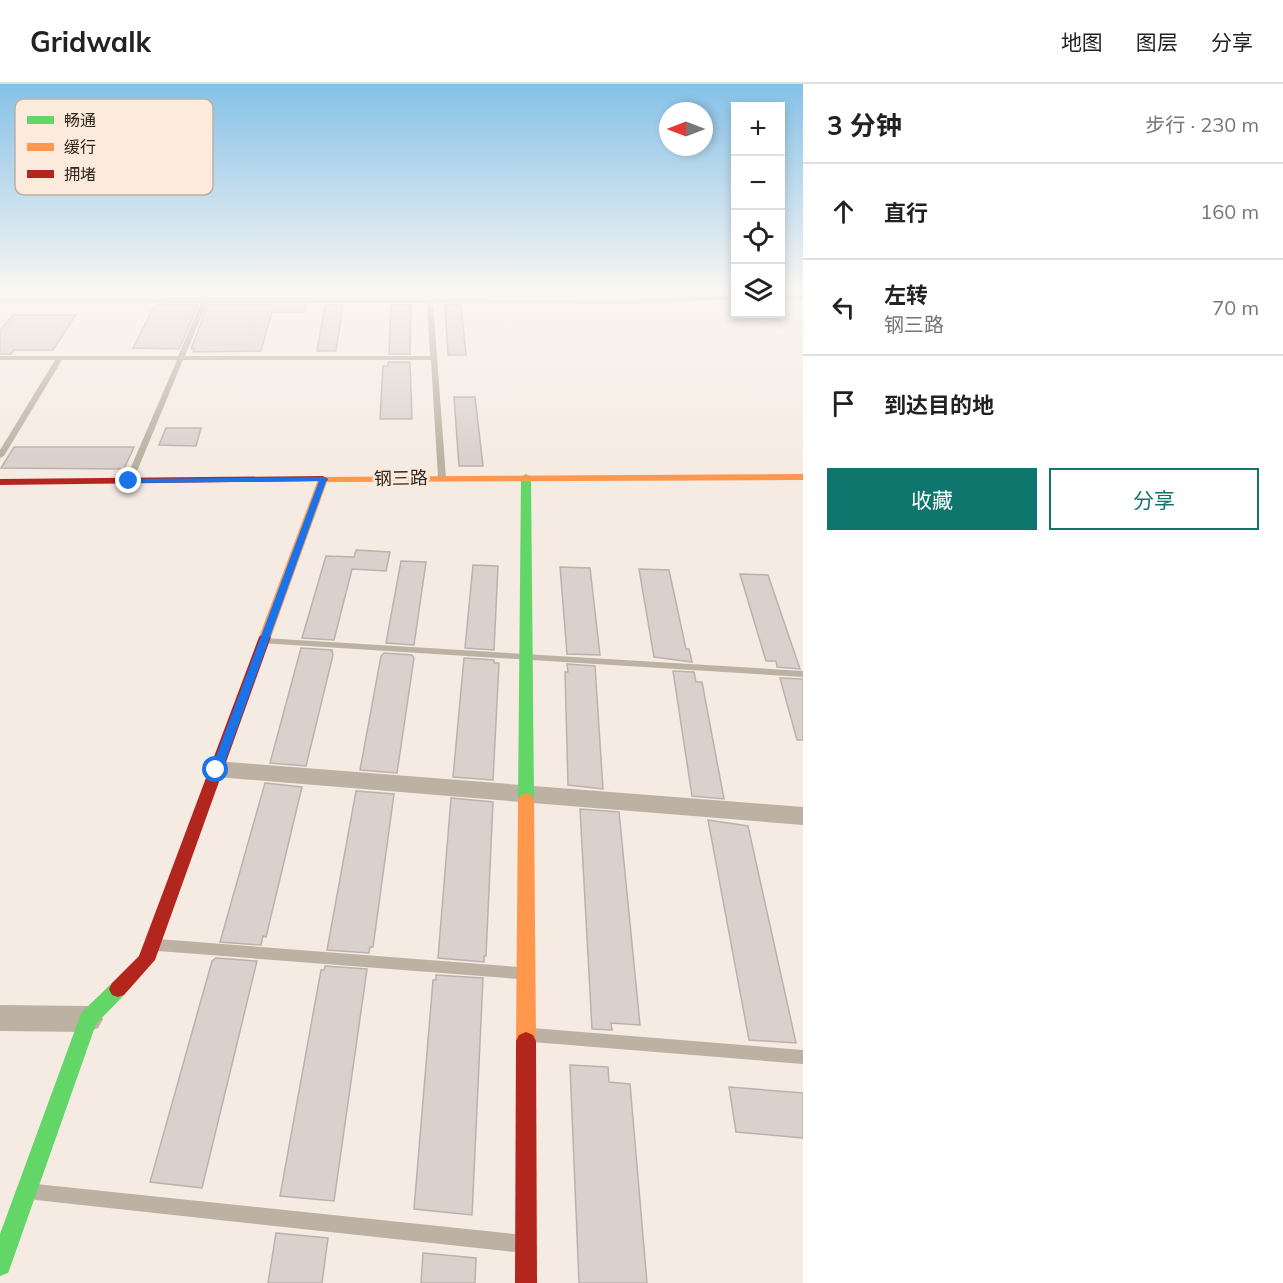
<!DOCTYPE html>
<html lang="zh">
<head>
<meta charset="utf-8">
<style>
	body { margin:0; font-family:Mulish,"Noto Sans SC",sans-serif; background:#f2f2f2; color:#222 }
	.controls { position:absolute; right:18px; top:18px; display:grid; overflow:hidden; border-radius:0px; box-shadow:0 3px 9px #0003 }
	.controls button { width:54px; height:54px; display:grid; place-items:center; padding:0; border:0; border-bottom:2px solid #e0e0e0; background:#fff; color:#222; font:30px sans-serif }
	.compass { position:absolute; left:659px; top:18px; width:54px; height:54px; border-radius:50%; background:#fff; box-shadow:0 3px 9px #0003; rotate:270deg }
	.stop { position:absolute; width:18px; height:18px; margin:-14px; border:4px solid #1a73e8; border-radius:50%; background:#fff }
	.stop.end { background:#1a73e8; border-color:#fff; box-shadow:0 2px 6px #0008 }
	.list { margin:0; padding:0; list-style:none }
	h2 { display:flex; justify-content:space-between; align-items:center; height:78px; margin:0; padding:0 24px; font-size:26px }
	h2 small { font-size:20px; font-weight:400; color:#767676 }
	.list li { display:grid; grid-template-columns:39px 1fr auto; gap:18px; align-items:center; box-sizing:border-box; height:96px; padding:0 24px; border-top:2px solid #e0e0e0 }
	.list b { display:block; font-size:22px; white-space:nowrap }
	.list p { margin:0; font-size:20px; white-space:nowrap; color:#767676 }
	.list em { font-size:20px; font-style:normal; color:#767676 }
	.actions { display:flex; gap:12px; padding:18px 24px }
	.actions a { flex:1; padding:14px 0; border:2px solid #0f766e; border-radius:0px; text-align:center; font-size:21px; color:#0f766e }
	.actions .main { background:#0f766e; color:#fff }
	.icon { flex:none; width:33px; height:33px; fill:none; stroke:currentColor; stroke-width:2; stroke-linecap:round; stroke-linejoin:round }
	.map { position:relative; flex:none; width:803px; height:1199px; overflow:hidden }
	header { display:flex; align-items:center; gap:36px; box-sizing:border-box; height:84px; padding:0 30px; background:#fff; border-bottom:2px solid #e0e0e0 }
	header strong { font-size:28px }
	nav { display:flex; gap:33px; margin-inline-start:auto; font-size:21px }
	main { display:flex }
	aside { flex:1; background:#fff }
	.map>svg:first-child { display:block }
</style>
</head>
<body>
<header>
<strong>Gridwalk</strong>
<nav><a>地图</a><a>图层</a><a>分享</a></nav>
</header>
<main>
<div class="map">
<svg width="803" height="1199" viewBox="0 0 803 1199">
	<rect width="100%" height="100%" fill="#f5ebe3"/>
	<g fill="#dbd1cc" stroke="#bbb1ad" stroke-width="1.5">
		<path d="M170,207H203L201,214H167Z"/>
		<path d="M214,207H310L308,214H211Z"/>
		<path d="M155,221H198L179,265L133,264Z"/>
		<path d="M208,221H307L305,228H272L261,267L193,268L194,265H191Z"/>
		<path d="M325,221H343L336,267H317Z"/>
		<path d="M391,221H411L410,270H389Z"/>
		<path d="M445,221H461L466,271H448Z"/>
		<path d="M13,231H76L53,266H14L11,270H0V247Z"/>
		<path d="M388,278H410L412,335H380L383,282H388Z"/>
		<path d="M454,313H475L483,382H459Z"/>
		<path d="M166,344H201L196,362L159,361Z"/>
		<path d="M14,363H134L124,385L1,384Z"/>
		<path d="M356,466L390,468L386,487L352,485L334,556L302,554L326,472L354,473Z"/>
		<path d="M401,477L426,478L414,561L386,559Z"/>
		<path d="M473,481L498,482L494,566L465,564Z"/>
		<path d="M560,483L590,484L600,571L567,570Z"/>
		<path d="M639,485L669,486L686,565H689L692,578L654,573Z"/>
		<path d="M740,490L768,491L800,585L777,583L776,577H766Z"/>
		<path d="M301,564L332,566L333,571L306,682L270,679Z"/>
		<path d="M384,569L412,571L414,574L397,689L360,686L381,572Z"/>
		<path d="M464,574L494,576V579H499L493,696L453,693Z"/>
		<path d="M567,580L595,582L603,705L568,701L565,588H568Z"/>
		<path d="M673,587L694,588L696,598H702L724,715L692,712Z"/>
		<path d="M780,594L803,595V656H797Z"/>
		<path d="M265,699L302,703L266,853L263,852L261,861L220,858Z"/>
		<path d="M356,707L394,710L373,863H370L369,869L327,866Z"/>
		<path d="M451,714L493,718L486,872H484V878L438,874Z"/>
		<path d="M580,725L619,728L640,941L611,939L612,946L592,945Z"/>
		<path d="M708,736L748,742L796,959L749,956Z"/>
		<path d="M216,874L257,877L202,1104L150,1098L212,877Z"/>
		<path d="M325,882L367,885L334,1117L280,1112L321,886H324Z"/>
		<path d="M436,891L483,894L472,1131L414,1125L433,896H436Z"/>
		<path d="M570,981L608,983L609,998L630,1000L647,1199H579Z"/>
		<path d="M729,1003L803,1009V1054L736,1048Z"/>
		<path d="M276,1149L328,1154L322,1199H268Z"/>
		<path d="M423,1169L476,1174L475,1199H421Z"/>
	</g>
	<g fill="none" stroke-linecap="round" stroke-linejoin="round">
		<g fill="#bcb1a2" fill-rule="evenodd">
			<path d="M206,207H212L208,216H632L736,211V215L632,220L433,219L446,394L442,396L438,394L431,276H183L133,397L129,399L125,397L177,276H62L4,372L0,374V366L55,276H0V272H178L201,219H0V215L202,216ZM207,219H427L430,272H185Z"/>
			<rect x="780" y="212" width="23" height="4"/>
			<path d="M264,554L803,587V593L260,559L259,557Z"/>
			<path d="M158,855L519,883L524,885L526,889L524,893L519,895L158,867L153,865L151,861L153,857Z"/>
			<path d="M532,944L803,966V980L532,958L527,956L525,951L527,946Z"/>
			<path d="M36,1100L515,1150L521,1153L524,1159L521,1165L515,1168L36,1116L30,1114L28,1108L30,1102Z"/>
		</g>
		<g fill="#bcb1a2" fill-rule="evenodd">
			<path d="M216,677L803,723V741L216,693L208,691L204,685L208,679Z"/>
			<path d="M0,921L88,922L98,926L103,935L98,944L88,948L0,947Z"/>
		</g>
		<g fill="#63d668" fill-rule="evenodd">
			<path d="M526,390L531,393L534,715L531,719H521L518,715L521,393Z"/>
			<path d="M118,897L124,899L127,905L124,911L96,940L11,1181L8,1189L0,1192V1150L79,935L81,929L112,899Z"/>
		</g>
		<g fill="#ff974d" fill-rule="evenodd">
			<path d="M803,390V396L327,398L271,553L265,557L259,553L319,393Z"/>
			<path d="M526,709L531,711L534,715L536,957L533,963L526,966L519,963L516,957L518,715L521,711Z"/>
		</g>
		<g fill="#b3261e" fill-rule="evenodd">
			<path d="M323,392L328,395L327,397L0,401V395Z"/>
			<path d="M265,549L271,553L155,876L124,911L118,913L112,911L109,905L112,899L139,872L259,553Z"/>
			<path d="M526,948L533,951L536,957L537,1199H515L516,957L519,951Z"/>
		</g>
	</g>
	<linearGradient id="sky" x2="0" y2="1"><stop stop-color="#85c1e8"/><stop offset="0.55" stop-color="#faf6f2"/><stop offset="1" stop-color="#faf6f2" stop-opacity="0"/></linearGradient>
	<rect width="803" height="375" fill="url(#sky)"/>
	<path fill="#1a73e8" d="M323,393L327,395L222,686L216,689L213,688L211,686L319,397L129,399L126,397L129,395Z"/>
	<g text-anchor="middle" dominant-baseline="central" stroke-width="5" stroke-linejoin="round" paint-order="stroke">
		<g font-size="18" fill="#2e251f" stroke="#fceadc">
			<text transform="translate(401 394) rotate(-1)">钢三路</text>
		</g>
	</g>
	<rect x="15" y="15" width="198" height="96" rx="9" fill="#fceadc" stroke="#beafa3" stroke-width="1.5"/>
	<rect x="27" y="32" width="27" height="8" fill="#63d668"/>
	<rect x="27" y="59" width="27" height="8" fill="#ff974d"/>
	<rect x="27" y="86" width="27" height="8" fill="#b3261e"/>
	<g font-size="16" fill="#2e251f">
		<text x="64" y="42">畅通</text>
		<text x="64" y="69">缓行</text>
		<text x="64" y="96">拥堵</text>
	</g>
</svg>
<div class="controls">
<button>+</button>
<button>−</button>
<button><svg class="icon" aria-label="locate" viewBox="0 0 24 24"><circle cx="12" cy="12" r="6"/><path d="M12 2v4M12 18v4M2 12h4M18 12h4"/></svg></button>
<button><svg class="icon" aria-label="layers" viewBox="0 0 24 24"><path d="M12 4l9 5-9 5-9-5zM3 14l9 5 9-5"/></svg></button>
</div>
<svg class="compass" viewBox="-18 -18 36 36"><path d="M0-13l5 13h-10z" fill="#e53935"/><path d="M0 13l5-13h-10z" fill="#767676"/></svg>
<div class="stop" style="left:216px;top:686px"></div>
<div class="stop end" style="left:129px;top:397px"></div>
</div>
<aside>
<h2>3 分钟<small>步行 · 230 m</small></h2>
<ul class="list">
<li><svg class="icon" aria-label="ahead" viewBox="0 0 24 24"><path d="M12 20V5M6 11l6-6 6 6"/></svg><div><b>直行</b></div><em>160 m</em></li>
<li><svg class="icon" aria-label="left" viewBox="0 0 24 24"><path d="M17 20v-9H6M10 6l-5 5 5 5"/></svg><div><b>左转</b><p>钢三路</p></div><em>70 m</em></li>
<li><svg class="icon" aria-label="arrive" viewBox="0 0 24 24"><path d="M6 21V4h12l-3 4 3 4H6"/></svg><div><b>到达目的地</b></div></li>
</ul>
<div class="actions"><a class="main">收藏</a><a>分享</a></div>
</aside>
</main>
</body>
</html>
